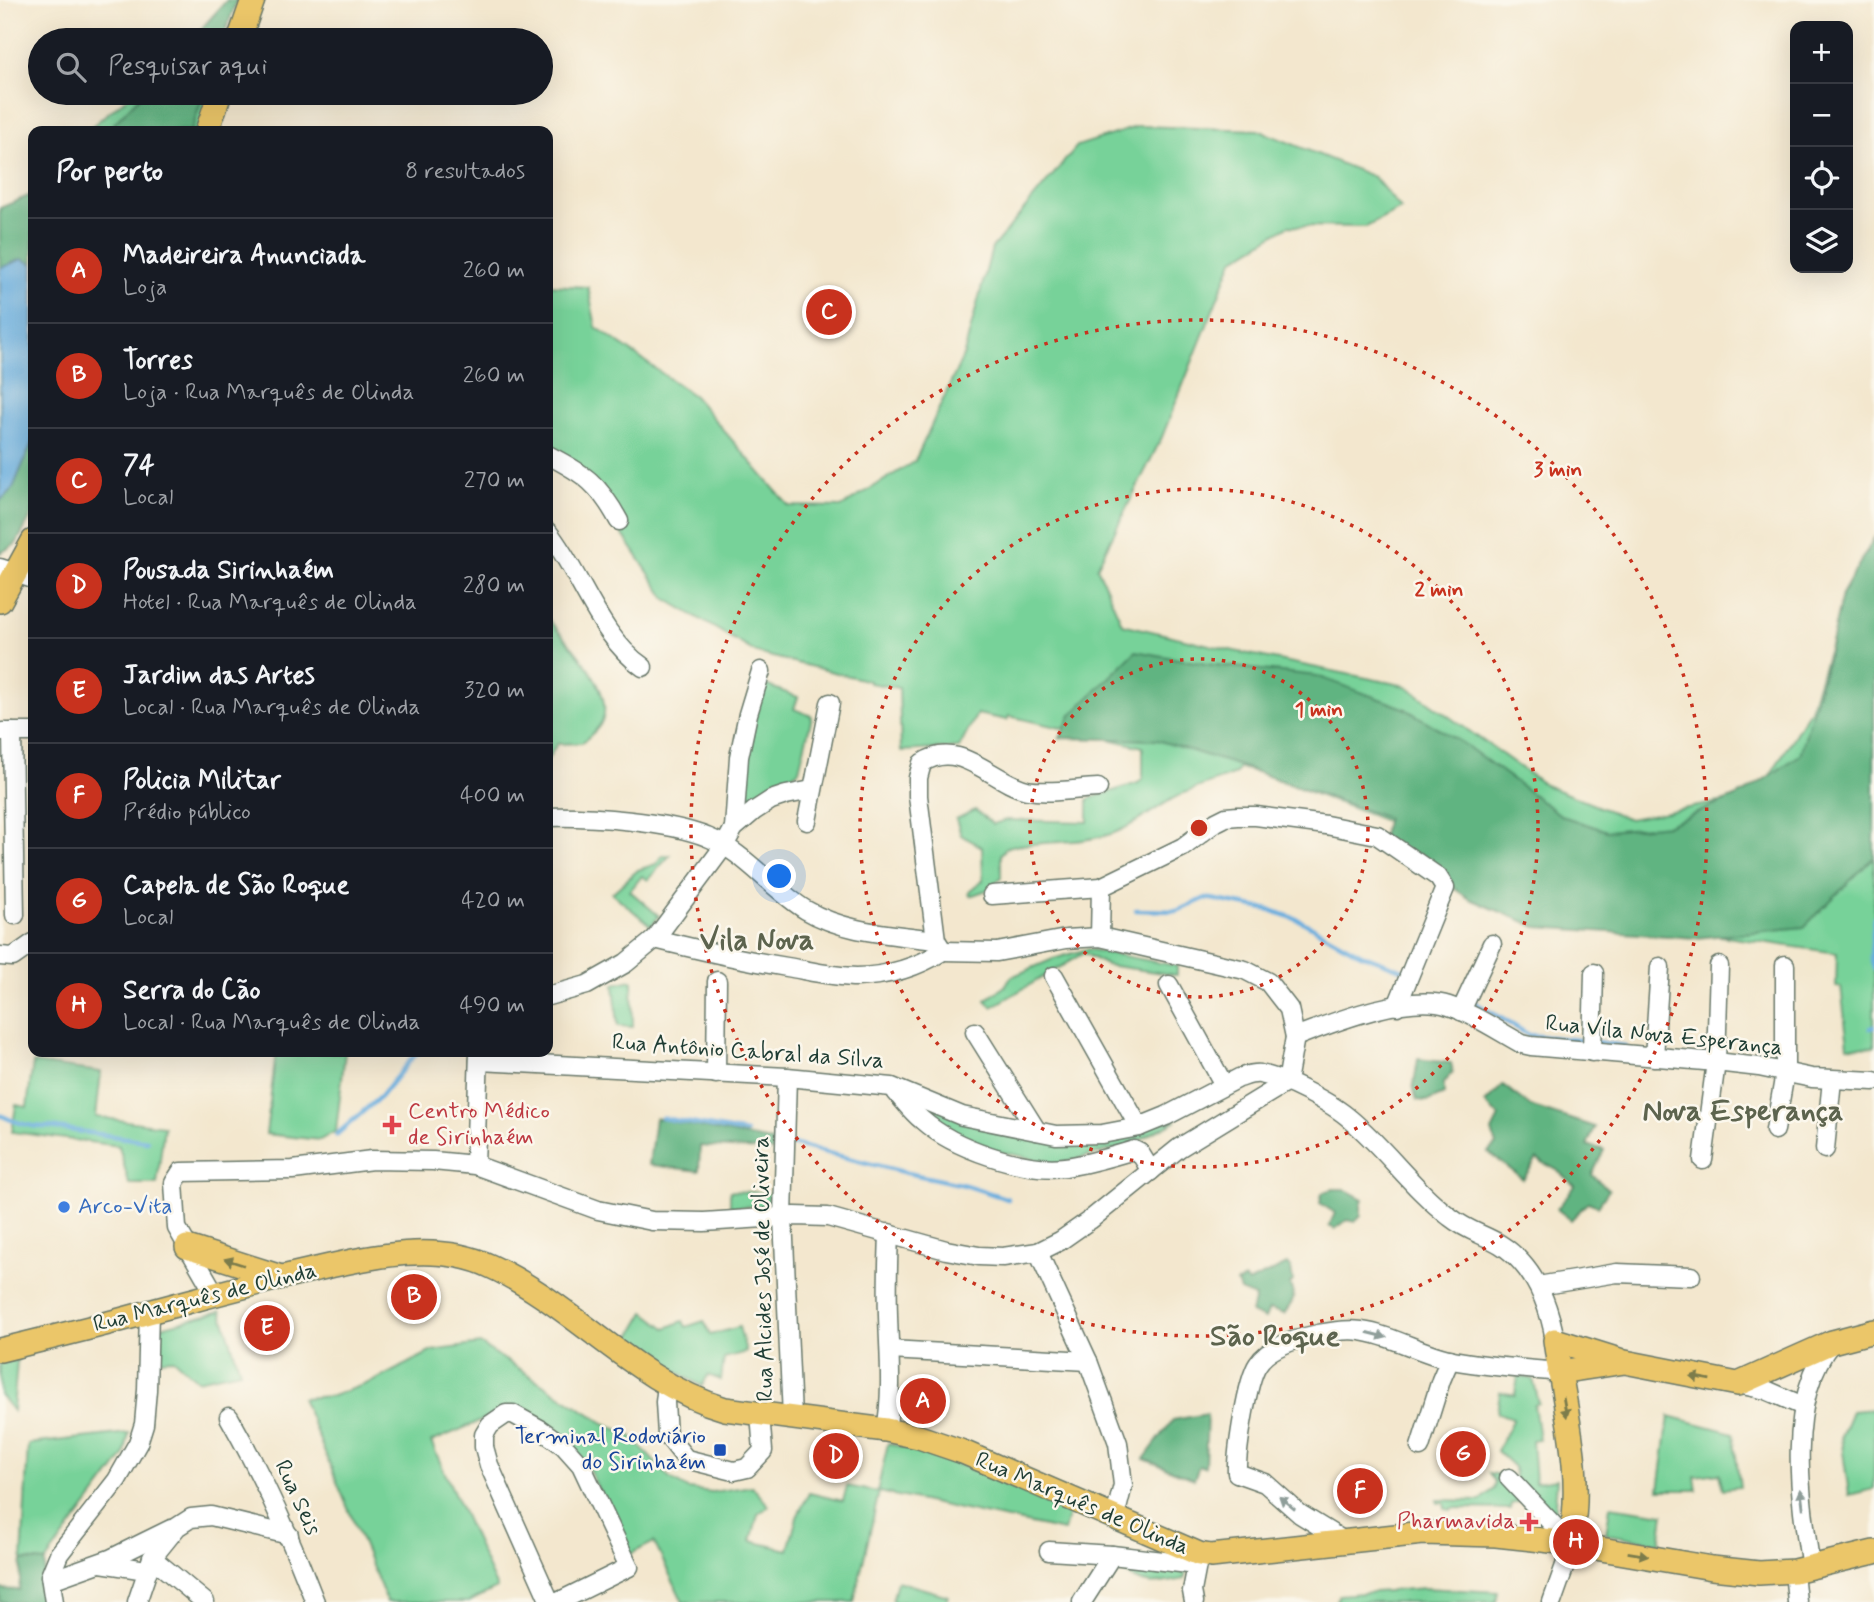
<!DOCTYPE html>
<html lang="pt">
<head>
<meta charset="utf-8">
<style>
	body { margin:0; font-family:Mynerve,sans-serif; background:#242831; color:#f1f3f6 }
	.controls { position:absolute; right:21px; top:21px; display:grid; overflow:hidden; border-radius:14px; box-shadow:0 7px 28px #0002 }
	.controls button { width:63px; height:63px; display:grid; place-items:center; padding:0; border:0; border-bottom:2px solid #363941; background:#171b24; color:#f1f3f6; font:35px sans-serif }
	.you { position:absolute; left:780px; top:877px; width:24px; height:24px; margin:-18px; border:5px solid #fff; border-radius:50%; background:#1a73e8; box-shadow:0 0 0 10px #1a73e833 }
	.badge { display:grid; place-items:center; width:46px; height:46px; border-radius:50%; background:#c8321e; color:#fff; font-size:23px; font-weight:700 }
	.pin { position:absolute; translate:-50% -50%; border:4px solid #fff; box-shadow:0 2px 7px #0006 }
	.list { margin:0; padding:0; list-style:none }
	h2 { display:flex; justify-content:space-between; align-items:center; height:91px; margin:0; padding:0 28px; font-size:30px }
	h2 small { font-size:23px; font-weight:400; color:#9ea1a6 }
	.list li { display:grid; grid-template-columns:46px 1fr auto; gap:21px; align-items:center; box-sizing:border-box; height:105px; padding:0 28px; border-top:2px solid #363941 }
	.list b { display:block; font-size:26px; white-space:nowrap }
	.list p { margin:0; font-size:23px; white-space:nowrap; color:#9ea1a6 }
	.list em { font-size:23px; font-style:normal; color:#9ea1a6 }
	.icon { flex:none; width:38px; height:38px; fill:none; stroke:currentColor; stroke-width:2; stroke-linecap:round; stroke-linejoin:round }
	.map { position:relative; flex:none; width:1874px; height:1602px; overflow:hidden }
	.search { position:absolute; background:#171b24; box-shadow:0 7px 28px #0002; left:28px; top:28px; width:525px; height:77px; display:flex; align-items:center; gap:18px; box-sizing:border-box; padding:0 24px; border-radius:38px; color:#9ea1a6; font-size:26px }
	.panel { position:absolute; background:#171b24; box-shadow:0 7px 28px #0002; left:28px; top:126px; width:525px; height:931px; border-radius:14px }
	.map>svg:first-child { display:block }
</style>
</head>
<body>
<div class="map">
<svg width="1874" height="1602" viewBox="0 0 1874 1602">
	<rect width="100%" height="100%" fill="#fbf7ec"/>
	<filter id="ink" filterUnits="userSpaceOnUse"><feTurbulence type="fractalNoise" baseFrequency=".0143" numOctaves="2"/><feDisplacementMap in="SourceGraphic" scale="14" xChannelSelector="R" yChannelSelector="G"/><feConvolveMatrix kernelMatrix="1 2 1 2 8 2 1 2 1" color-interpolation-filters="sRGB"/></filter>
	<filter id="wash" filterUnits="userSpaceOnUse"><feTurbulence type="fractalNoise" baseFrequency=".00686" numOctaves="4" result="noise"/><feDisplacementMap in="SourceGraphic" scale="28" xChannelSelector="R" yChannelSelector="G"/><feGaussianBlur stdDeviation="1.57" result="paint"/><feColorMatrix in="noise" values="0 0 0 0 0 0 0 0 0 0 0 0 0 0 0 0 0 1.4 0 .05"/><feComposite in="paint" operator="in"/></filter>
	<g filter="url(#wash)">
		<rect width="100%" height="100%" fill="#f3e7ce"/>
		<g fill="#77d299" stroke="#4b8866" stroke-width="2">
			<path d="M133,93H234L216,131H86Z"/>
			<path d="M1139,126L1258,130L1374,177L1401,209L1366,227L1288,226L1233,260L1162,437L1097,567L1122,624L1234,651L1406,686L1545,785L1629,819L1758,795L1810,710L1851,578L1874,553V1047L1848,1046L1841,987L1836,986L1837,953L1720,936L1436,840L1257,772L1239,768L1235,774C1215,782 1193,788 1174,798C1154,809 1136,825 1114,833C1079,845 1042,840 1007,847L1001,854V878L987,890L970,896L969,892L983,880L982,847L961,835L956,819L975,810L993,824L1007,820L1088,822V799L1138,783L1143,778V747L1009,716L1007,720L977,714L959,748L901,751L899,688L869,683V681L757,653L666,599L589,484L548,458V285L588,287L596,327L694,396L789,506L841,507L915,461L964,354L992,248L1077,146Z"/>
			<path d="M548,619C567,642 618,691 601,723C598,730 588,737 582,743L557,744L548,759Z"/>
			<path d="M763,684L798,697L794,709L812,716L799,770L737,815L747,725Z"/>
			<path d="M670,855L648,880L642,876L630,891L659,916L651,926L612,893L638,870L656,864L662,856Z"/>
			<path d="M1087,949L1177,966V975L1106,965L1084,953L992,1007L986,1000L1005,986L1011,977L1053,959Z"/>
			<path d="M632,980L633,1027L618,1026L614,984Z"/>
			<path d="M276,1052H345L336,1131L320,1140L266,1134Z"/>
			<path d="M33,1063L101,1072L96,1117L164,1126L157,1184H129L119,1146L12,1132L16,1105L27,1107Z"/>
			<path d="M912,1101L1053,1138L1177,1120L1130,1145L1058,1164L983,1148L950,1132Z"/>
			<path d="M730,1191L769,1193L768,1206L730,1207Z"/>
			<path d="M221,1311L240,1371L197,1380L174,1359L159,1360L157,1328Z"/>
			<path d="M645,1312L666,1328L683,1321L686,1327L704,1321L710,1335L739,1327L746,1352L724,1358L721,1380L708,1375L702,1386L627,1343Z"/>
			<path d="M480,1344L604,1423L631,1436L669,1478L688,1489L712,1492L752,1486L769,1506L758,1514L751,1541L788,1550L797,1517L809,1493L843,1501L847,1486L877,1492L888,1443L959,1464L1070,1510L1064,1531L879,1492L854,1602H683L654,1542L629,1555L586,1463L506,1410L431,1442L497,1588L469,1602H387L302,1398L332,1396L374,1381L432,1351Z"/>
			<path d="M18,1359L17,1362L13,1411L0,1395V1364Z"/>
			<path d="M1518,1376L1533,1379L1539,1403L1534,1405L1539,1439L1532,1440L1535,1482L1557,1479L1554,1519L1515,1478L1514,1467L1497,1451L1513,1418L1497,1413L1500,1392L1515,1395Z"/>
			<path d="M1874,1409V1489L1849,1495L1841,1437L1852,1411Z"/>
			<path d="M1669,1416L1733,1433L1740,1487L1723,1489L1719,1473L1695,1476L1697,1490H1659Z"/>
			<path d="M129,1433L124,1456L45,1562L22,1560L28,1444Z"/>
			<path d="M1489,1473L1499,1475L1518,1497V1502L1511,1504L1510,1509L1452,1508L1451,1510L1445,1509L1444,1503H1438L1437,1500L1480,1501L1494,1489L1495,1482Z"/>
			<path d="M1610,1506L1664,1514L1660,1543L1606,1534Z"/>
			<path d="M1118,1564L1187,1567L1184,1579C1156,1585 1141,1588 1118,1568Z"/>
			<path d="M897,1581L948,1596L946,1602H892Z"/>
			<path d="M1424,1588L1498,1592L1496,1602H1336L1339,1595Z"/>
		</g>
		<g fill="#61b481" stroke="#40785a" stroke-width="2">
			<path d="M227,0H237L222,40H191Z"/>
			<path d="M143,93H204L191,131H107Z"/>
			<path d="M33,194V264L22,259L0,268V208Z"/>
			<path d="M33,440V513L16,544L0,553V501L13,488Z"/>
			<path d="M1874,538V857L1804,927L1696,938L1537,927L1470,899L1381,839L1387,818L1246,768L1157,740L1060,738L1071,715L1136,651L1206,664L1317,676L1404,708L1464,744L1562,816L1607,831L1668,825L1744,793L1800,755L1829,653L1842,594Z"/>
			<path d="M1418,1059L1451,1063L1453,1072L1444,1083V1094L1428,1101L1417,1100L1413,1090Z"/>
			<path d="M1503,1085L1530,1106L1595,1127L1587,1145L1604,1150L1592,1175L1609,1190L1598,1206L1588,1202L1571,1220L1557,1209L1575,1186L1557,1170L1537,1159L1523,1179L1488,1152L1496,1145L1492,1131L1499,1117L1485,1103Z"/>
			<path d="M655,1118L775,1142L774,1151L700,1146L699,1171L649,1165Z"/>
			<path d="M1333,1189H1344L1363,1199L1361,1205V1216L1355,1222L1347,1220L1335,1229L1329,1226L1335,1213L1320,1203L1322,1193Z"/>
			<path d="M1287,1264L1291,1269L1293,1281L1290,1284C1296,1302 1294,1299 1284,1314L1269,1309L1265,1319L1251,1313L1255,1297L1240,1291L1237,1283L1245,1279L1248,1283Z"/>
			<path d="M1207,1414L1205,1467L1199,1466L1194,1479L1144,1459L1173,1420Z"/>
			<path d="M22,1560L45,1562L43,1591L45,1602H0V1589L19,1590Z"/>
		</g>
		<path fill="#68adde" stroke="#447589" stroke-width="2" d="M22,259L33,264V440L13,488L0,501V268Z"/>
		<g fill="none" stroke-linecap="round" stroke-linejoin="round">
			<g stroke="#68adde" stroke-width="4.5">
				<path d="M1136,910L1177,911L1206,898L1270,910L1299,920L1361,954L1406,971"/>
				<path d="M1874,917L1871,956L1874,969"/>
				<path d="M1472,1001L1529,1035L1587,1041"/>
				<path d="M1870,1028L1874,1027"/>
				<path d="M1595,1042L1625,1046"/>
				<path d="M1742,1056L1765,1058"/>
				<path d="M0,1115C16,1123 31,1128 49,1127L147,1141"/>
				<path d="M662,1118L746,1133"/>
				<path d="M336,1135L380,1097L412,1058L420,1052"/>
				<path d="M788,1143L907,1173L965,1185L1008,1199"/>
			</g>
		</g>
	</g>
	<g filter="url(#ink)">
		<g fill="none" stroke-linecap="round" stroke-linejoin="round">
			<defs>
				<g id="minor">
					<path d="M548,455C585,474 599,484 619,521"/>
					<path d="M548,532C581,573 599,637 643,667"/>
					<path d="M0,568L33,579"/>
					<path d="M2,732H33"/>
					<path d="M12,732L15,915"/>
					<path d="M548,817C591,816 667,821 707,837C742,850 773,890 806,910C845,933 892,934 936,940L943,951"/>
					<path d="M807,821L830,703"/>
					<path d="M734,828L739,757L748,714L761,671"/>
					<path d="M992,895L1101,887L1183,847L1216,822L1226,817L1238,816H1256L1326,825L1377,835L1438,877L1445,888L1397,1006"/>
					<path d="M1100,937L1101,887"/>
					<path d="M655,939C699,950 743,960 787,967C810,971 833,977 857,977C887,976 918,967 943,951"/>
					<path d="M936,940L918,796V778L922,763C960,738 992,782 1027,790C1049,794 1075,789 1098,788"/>
					<path d="M943,951L997,952L1066,939L1100,937L1245,970L1268,982L1289,1009L1295,1037L1287,1082"/>
					<path d="M0,956L13,957L33,943"/>
					<path d="M1054,976L1139,1127"/>
					<path d="M1169,985L1224,1085"/>
					<path d="M548,996L587,985L626,963L655,939L724,846L734,828L754,811L771,800L786,795L812,790"/>
					<path d="M1461,1011L1492,944"/>
					<path d="M975,1032L1037,1131"/>
					<path d="M1295,1037C1334,1022 1409,992 1449,1006C1474,1014 1498,1031 1522,1044L1531,1046L1716,1062L1759,1067L1812,1078L1874,1081"/>
					<path d="M1592,1052L1594,973"/>
					<path d="M1654,1057L1660,967"/>
					<path d="M479,1061L787,1077L892,1087L962,1116L1056,1135L1102,1134L1139,1127L1166,1116L1239,1078C1246,1076 1252,1073 1260,1074C1284,1078 1332,1103 1350,1119C1386,1149 1412,1188 1450,1217C1475,1237 1497,1235 1521,1262C1541,1284 1550,1311 1555,1340"/>
					<path d="M716,1074L717,981"/>
					<path d="M787,1077L783,1217L792,1417"/>
					<path d="M896,1092C904,1101 912,1112 922,1120C953,1148 1023,1172 1065,1167C1088,1164 1111,1157 1134,1150L1140,1153L1151,1171"/>
					<path d="M1775,1130L1785,1073V965"/>
					<path d="M1825,1149L1832,1080"/>
					<path d="M1703,1160L1716,1062L1719,966"/>
					<path d="M475,1165L479,1052"/>
					<path d="M1038,1252L1088,1361L1118,1443L1123,1485L1118,1505L1112,1516"/>
					<path d="M1538,1286L1617,1273L1691,1276"/>
					<path d="M215,1294L177,1228L174,1183L181,1172L293,1170L372,1160L433,1161L475,1165L598,1210L652,1221L704,1222L795,1216L828,1217L946,1250L979,1256L1003,1257L1038,1252L1060,1241L1090,1220L1179,1148L1287,1082"/>
					<path d="M890,1350L1088,1361"/>
					<path d="M1738,1384L1766,1390L1803,1406"/>
					<path d="M667,1385L665,1402L667,1435L686,1459L734,1471L747,1468L763,1451L760,1414"/>
					<path d="M229,1417C263,1477 291,1538 315,1602"/>
					<path d="M886,1430C893,1391 889,1354 888,1315C887,1288 888,1260 889,1233"/>
					<path d="M1420,1447L1441,1380L1450,1359"/>
					<path d="M1509,1478L1561,1533L1566,1543"/>
					<path d="M1344,1541L1300,1514L1265,1483L1237,1473C1236,1454 1247,1380 1258,1364C1273,1340 1335,1327 1361,1331C1391,1335 1418,1352 1448,1359C1483,1367 1523,1368 1559,1372"/>
					<path d="M1049,1551L1112,1555L1197,1565L1192,1591L1194,1602"/>
					<path d="M152,1558L205,1602"/>
					<path d="M101,1563L146,1570"/>
					<path d="M1811,1567C1800,1500 1785,1399 1832,1342"/>
					<path d="M1794,1571L1797,1602"/>
					<path d="M51,1580L110,1559L171,1529"/>
					<path d="M54,1602L50,1576L59,1554L117,1480L138,1443L144,1424L147,1390L149,1312"/>
					<path d="M137,1602L152,1558L177,1527L191,1518L211,1516L289,1535"/>
					<path d="M550,1602L489,1465L484,1447V1435L490,1425L506,1414H513L540,1429L564,1446L581,1465L629,1567L558,1602"/>
					<path d="M1082,1602L1112,1555"/>
					<path d="M1552,1602L1568,1557L1570,1543"/>
				</g>
				<g id="major">
					<path d="M239,40L253,0"/>
					<path d="M207,131L220,93"/>
					<path d="M0,601L33,541"/>
					<path d="M187,1247L281,1277"/>
					<path d="M0,1350C50,1338 100,1326 149,1312C202,1298 255,1283 308,1271C366,1258 434,1240 490,1266C574,1304 635,1383 725,1409L886,1430L919,1437L963,1452L1199,1554L1211,1556L1423,1533L1496,1535L1560,1542L1712,1568L1759,1573L1794,1571L1874,1552"/>
					<path d="M1559,1372L1625,1362L1738,1384L1832,1342L1874,1331"/>
					<path d="M1570,1543C1585,1475 1564,1408 1555,1340L1619,1360"/>
				</g>
			</defs>
			<use href="#minor" stroke="#69786a" stroke-width="21"/>
			<use href="#major" stroke="#69786a" stroke-width="26"/>
			<use href="#minor" stroke="#fff" stroke-width="18"/>
			<use href="#major" stroke="#ebc669" stroke-width="23"/>
		</g>
		<defs><path id="oneway-solid" d="M-6-.8H1V-3.2L6.5 0L1 3.2V.8H-6Z" transform="scale(1.75)"/></defs>
		<g fill="#7b7b4c">
			<use href="#oneway-solid" transform="translate(234 1262) rotate(-162)"/>
			<use href="#oneway-solid" transform="translate(1700 1378) rotate(-170)"/>
			<use href="#oneway-solid" transform="translate(1565 1407) rotate(80)"/>
			<use href="#oneway-solid" transform="translate(1638 1554) rotate(9)"/>
		</g>
		<g fill="#8f9e9a">
			<use href="#oneway-solid" transform="translate(1377 1335) rotate(15)"/>
			<use href="#oneway-solid" transform="translate(1802 1499) rotate(-97)"/>
			<use href="#oneway-solid" transform="translate(1287 1503) rotate(-140)"/>
		</g>
	</g>
	<g fill="none" stroke="#c8321e" stroke-width="3.5" stroke-dasharray="3.5 7">
		<circle cx="1199" cy="828" r="169"/>
		<circle cx="1199" cy="828" r="339"/>
		<circle cx="1199" cy="828" r="508"/>
	</g>
	<g fill="#e0444e" stroke="#fbf7ec" stroke-width="2.5">
		<path d="M388.5 1114.5h7v7h7v7h-7v7h-7v-7h-7v-7h7z"/>
		<path d="M1525.5 1511.5h7v7h7v7h-7v7h-7v-7h-7v-7h7z"/>
	</g>
	<circle fill="#3f7fe0" stroke="#fbf7ec" stroke-width="2.5" cx="64" cy="1207" r="7"/>
	<rect fill="#1a4fb4" stroke="#fbf7ec" stroke-width="2.5" x="713" y="1443" width="14" height="14" rx="3.5"/>
	<g text-anchor="middle" dominant-baseline="central" stroke-width="5" stroke-linejoin="round" paint-order="stroke">
		<g font-size="23" fill="#1f3d34" stroke="#fbf7ec">
			<text transform="translate(1664 1036) rotate(6)">Rua Vila Nova Esperança</text>
			<text transform="translate(748 1052) rotate(4)">Rua Antônio Cabral da Silva</text>
			<text transform="translate(764 1269) rotate(-91)">Rua Alcides José de Oliveira</text>
			<text transform="translate(205 1298) rotate(-14)">Rua Marquês de Olinda</text>
			<text transform="translate(297 1498) rotate(65)">Rua Seis</text>
			<text transform="translate(1082 1504) rotate(23)">Rua Marquês de Olinda</text>
		</g>
		<g font-size="23" fill="#be3a42" stroke="#fbf7ec" text-anchor="start">
			<text x="408" y="1112">Centro Médico<tspan x="408" dy="26">de Sirinhaém</tspan></text>
			<text x="1515" y="1522" text-anchor="end">Pharmavida</text>
		</g>
		<g font-size="23" fill="#366cbe" stroke="#fbf7ec" text-anchor="start">
			<text x="78" y="1207">Arco-Vita</text>
		</g>
		<g font-size="23" fill="#164399" stroke="#fbf7ec" text-anchor="end">
			<text x="706" y="1437">Terminal Rodoviário<tspan x="706" dy="26">do Sirinhaém</tspan></text>
		</g>
		<g font-size="30" font-weight="bold" fill="#5d644e" stroke="#fbf7ec">
			<text x="757" y="940">Vila Nova</text>
			<text x="1743" y="1111">Nova Esperança</text>
			<text x="1275" y="1336">São Roque</text>
		</g>
	</g>
	<circle cx="1199" cy="828" r="10" fill="#c8321e" stroke="#fbf7ec" stroke-width="3.5"/>
	<g font-size="21" text-anchor="middle" font-weight="bold" fill="#c8321e" stroke="#fbf7ec" stroke-width="5" stroke-linejoin="round" paint-order="stroke">
		<text x="1558" y="476">3 min</text>
		<text x="1439" y="596">2 min</text>
		<text x="1319" y="716">1 min</text>
	</g>
</svg>
<div class="controls">
<button>+</button>
<button>−</button>
<button><svg class="icon" aria-label="locate" viewBox="0 0 24 24"><circle cx="12" cy="12" r="6"/><path d="M12 2v4M12 18v4M2 12h4M18 12h4"/></svg></button>
<button><svg class="icon" aria-label="layers" viewBox="0 0 24 24"><path d="M12 4l9 5-9 5-9-5zM3 14l9 5 9-5"/></svg></button>
</div>
<div class="you"></div>
<div class="pin badge" style="left:923px;top:1401px">A</div>
<div class="pin badge" style="left:414px;top:1297px">B</div>
<div class="pin badge" style="left:829px;top:312px">C</div>
<div class="pin badge" style="left:836px;top:1456px">D</div>
<div class="pin badge" style="left:267px;top:1328px">E</div>
<div class="pin badge" style="left:1360px;top:1491px">F</div>
<div class="pin badge" style="left:1463px;top:1454px">G</div>
<div class="pin badge" style="left:1576px;top:1542px">H</div>
<div class="search"><svg class="icon" aria-label="search" viewBox="0 0 24 24"><circle cx="10" cy="10" r="6"/><path d="M15 15l6 6"/></svg>Pesquisar aqui</div>
<section class="panel">
<h2>Por perto<small>8 resultados</small></h2>
<ul class="list">
<li><span class="badge">A</span><div><b>Madeireira Anunciada</b><p>Loja</p></div><em>260 m</em></li>
<li><span class="badge">B</span><div><b>Torres</b><p>Loja · Rua Marquês de Olinda</p></div><em>260 m</em></li>
<li><span class="badge">C</span><div><b>74</b><p>Local</p></div><em>270 m</em></li>
<li><span class="badge">D</span><div><b>Pousada Sirinhaém</b><p>Hotel · Rua Marquês de Olinda</p></div><em>280 m</em></li>
<li><span class="badge">E</span><div><b>Jardim das Artes</b><p>Local · Rua Marquês de Olinda</p></div><em>320 m</em></li>
<li><span class="badge">F</span><div><b>Policia Militar</b><p>Prédio público</p></div><em>400 m</em></li>
<li><span class="badge">G</span><div><b>Capela de São Roque</b><p>Local</p></div><em>420 m</em></li>
<li><span class="badge">H</span><div><b>Serra do Cão</b><p>Local · Rua Marquês de Olinda</p></div><em>490 m</em></li>
</ul>
</section>
</div>
</body>
</html>
